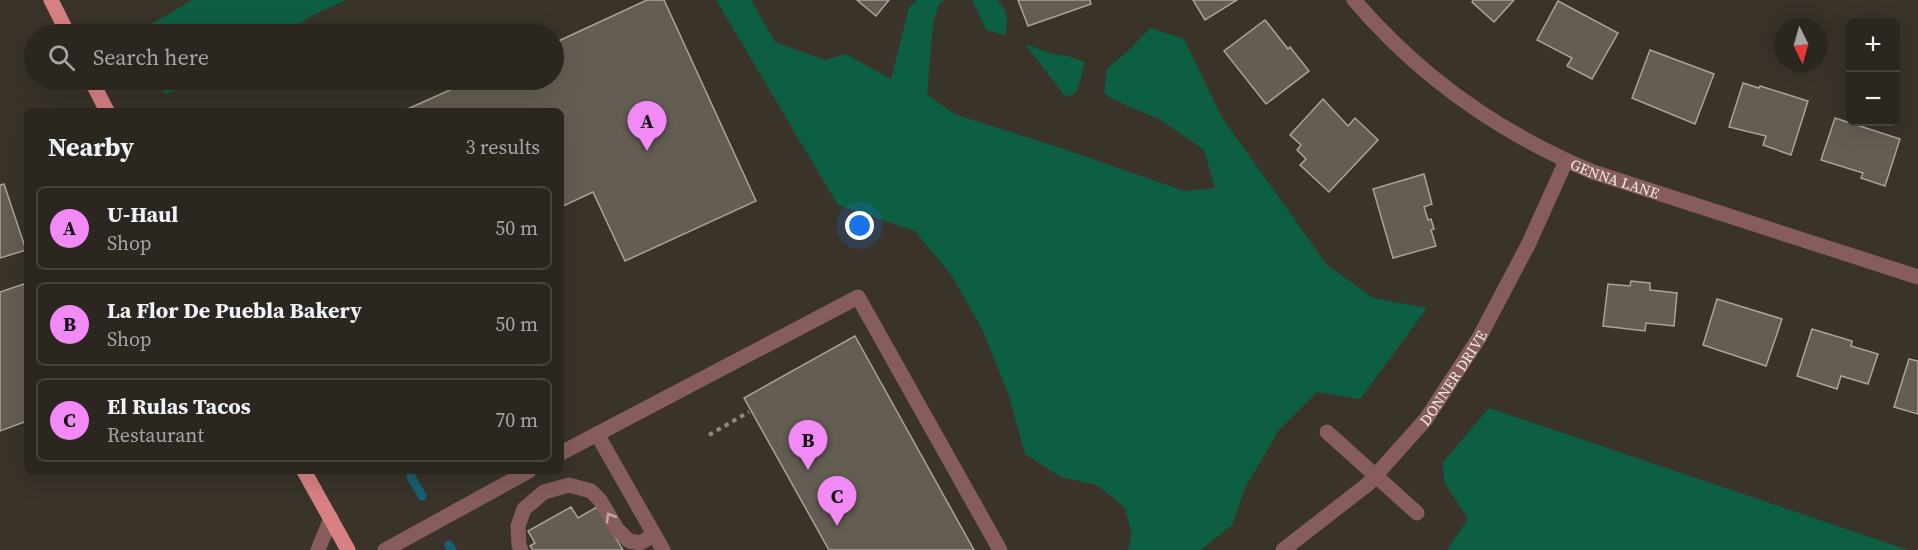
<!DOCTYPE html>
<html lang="en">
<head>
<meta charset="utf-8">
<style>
	body { margin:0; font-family:"Source Serif 4",serif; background:#37322d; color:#f1f3f6 }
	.controls { position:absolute; right:18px; top:18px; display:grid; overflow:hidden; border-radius:9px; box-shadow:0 6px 24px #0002 }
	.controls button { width:54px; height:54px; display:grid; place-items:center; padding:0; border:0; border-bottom:2px solid #47433e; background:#2b2620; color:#f1f3f6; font:30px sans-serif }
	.compass { position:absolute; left:1774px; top:18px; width:54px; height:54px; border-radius:50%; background:#2b2620; box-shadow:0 6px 24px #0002; rotate:175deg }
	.you { position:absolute; left:860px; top:226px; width:21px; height:21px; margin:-15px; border:4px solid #fff; border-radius:50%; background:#1a73e8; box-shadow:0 0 0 9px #1a73e833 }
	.badge { display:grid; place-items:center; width:39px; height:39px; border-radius:50%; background:#f18af4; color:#111; font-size:20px; font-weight:700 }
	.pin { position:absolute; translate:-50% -50px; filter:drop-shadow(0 2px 3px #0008) }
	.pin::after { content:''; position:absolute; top:32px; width:21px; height:18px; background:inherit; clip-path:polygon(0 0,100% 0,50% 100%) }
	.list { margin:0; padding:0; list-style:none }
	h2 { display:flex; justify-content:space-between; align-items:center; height:78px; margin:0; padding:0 24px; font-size:26px }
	h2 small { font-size:20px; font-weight:400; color:#a6a5a5 }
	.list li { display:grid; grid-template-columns:39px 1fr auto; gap:18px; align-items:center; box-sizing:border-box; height:84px; margin:0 12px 12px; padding:0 12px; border:2px solid #47433e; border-radius:9px }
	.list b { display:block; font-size:22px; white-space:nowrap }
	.list p { margin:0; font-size:20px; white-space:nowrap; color:#a6a5a5 }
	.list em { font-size:20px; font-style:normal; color:#a6a5a5 }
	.icon { flex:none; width:33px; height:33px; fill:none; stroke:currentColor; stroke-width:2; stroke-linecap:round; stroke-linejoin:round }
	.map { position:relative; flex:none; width:1918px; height:550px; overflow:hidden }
	.search { position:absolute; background:#2b2620; box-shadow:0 6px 24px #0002; left:24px; top:24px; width:540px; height:66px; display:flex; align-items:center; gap:15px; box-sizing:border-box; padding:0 21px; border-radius:33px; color:#a6a5a5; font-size:22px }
	.panel { position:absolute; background:#2b2620; box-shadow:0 6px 24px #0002; left:24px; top:108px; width:540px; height:366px; border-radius:9px }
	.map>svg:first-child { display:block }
</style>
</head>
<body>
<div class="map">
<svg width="1918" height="550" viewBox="0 0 1918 550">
	<rect width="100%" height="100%" fill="#39332a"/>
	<g fill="#0d5f44">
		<path d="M192,0H346L311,16L283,34H139L138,32Z"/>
		<path d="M716,0H751L775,42L825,60L846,54L891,79L909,7L917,0H945L939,4L933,24L927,94L954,114L1064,149L1184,191L1215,188L1204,150L1161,120L1112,99L1104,93L1107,69L1129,50L1150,28L1184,39L1221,116L1326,264L1373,298L1427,308L1360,399L1317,392L1278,431L1245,488L1232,525L1201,550H1128L1132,535L1125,508L1097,485L1061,477L1025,454L1008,393L983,331L952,276L915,231L838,205Z"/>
		<path d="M972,0H997C1008,11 1009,20 1005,35L986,30Z"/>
		<path d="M1025,44L1052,54L1068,56L1085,62L1078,88L1073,95L1065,96Z"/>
		<path d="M155,80H204L165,94Z"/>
		<path d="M1489,408L1908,550H1447L1468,519L1444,482L1443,462Z"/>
	</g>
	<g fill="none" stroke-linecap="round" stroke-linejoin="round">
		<g stroke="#175f74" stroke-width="9">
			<path d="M411,477L422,496"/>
			<path d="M449,545L452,550"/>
		</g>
	</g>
	<g fill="#645d53" stroke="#aba398" stroke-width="1.5">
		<path d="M647,0H664L756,201L625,261L593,192L561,207V111H403L472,80H554V43Z"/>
		<path d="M857,0H889L876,16Z"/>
		<path d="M1018,0H1090L1091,4L1028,26Z"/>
		<path d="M1193,0H1237L1205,20Z"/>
		<path d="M1473,0H1514L1494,22L1472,2Z"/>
		<path d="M1558,1L1618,33L1592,79L1567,66L1572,58L1537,40Z"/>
		<path d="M1265,20L1288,49L1290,47L1309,71L1266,104L1224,51Z"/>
		<path d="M1650,50L1714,74L1695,124L1632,98Z"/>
		<path d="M1743,83L1759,88L1760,86L1808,101L1791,155L1763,145L1766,136L1729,127Z"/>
		<path d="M1323,99L1348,126L1355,118L1378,140L1329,192L1300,165L1306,159L1297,150L1301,145L1290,135Z"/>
		<path d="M1835,118L1900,139L1885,186L1861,178L1863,173L1821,160Z"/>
		<path d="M1424,174L1432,204L1424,207L1428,220L1431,219L1434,229L1431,230L1436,246L1393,258L1373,189Z"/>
		<path d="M4,184L26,250L0,258V185Z"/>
		<path d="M1631,281L1650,283V290L1677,293L1674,326L1646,323L1645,331L1603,326L1608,284L1630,286Z"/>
		<path d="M24,284L27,291V421L0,431V292Z"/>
		<path d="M1717,299L1782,319L1766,366L1703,345Z"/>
		<path d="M1812,329L1852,341L1851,346L1878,354L1868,384L1841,376L1837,389L1797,376Z"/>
		<path d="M855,336L974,550H829L744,398Z"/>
		<path d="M1909,359L1918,361V414L1894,407Z"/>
		<path d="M571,507L578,518L597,507L623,550H533L530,546L535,543L528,531Z"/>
	</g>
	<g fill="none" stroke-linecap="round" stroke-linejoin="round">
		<path stroke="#8d8780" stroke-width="4" stroke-dasharray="4.5 4.5" stroke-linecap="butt" d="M709,435L749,412"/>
		<g stroke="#865c5c" stroke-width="15">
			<path d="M1327,432L1417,513"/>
			<path d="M597,434L663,550"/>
			<path d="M561,453L858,297L1000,550"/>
			<path d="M318,550L331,518"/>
			<path d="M385,550L529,471"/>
			<path d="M521,550L519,545L518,526L524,509L544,492L569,485L591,491L600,500L617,529L629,541L640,543L654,535"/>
		</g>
		<g stroke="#865c5c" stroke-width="15">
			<path id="s1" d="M1354,0C1419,76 1501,134 1593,172L1918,277"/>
			<path id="s2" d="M1283,550L1368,484L1426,419L1479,338L1529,243L1566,161"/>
		</g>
		<g stroke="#d68082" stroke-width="15">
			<path d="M51,0L68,34"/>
			<path d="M91,80L107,111"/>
			<path d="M304,471L348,550"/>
		</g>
	</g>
	<defs><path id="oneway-chevron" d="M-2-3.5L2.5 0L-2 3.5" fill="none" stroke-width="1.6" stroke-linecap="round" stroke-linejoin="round" transform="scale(1.5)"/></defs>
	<use stroke="#c0aba8" href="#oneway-chevron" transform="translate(610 517) rotate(-121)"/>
	<g text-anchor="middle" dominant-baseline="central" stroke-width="6" stroke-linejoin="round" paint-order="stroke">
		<g font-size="15" fill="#f0ece6" stroke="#1e1b17">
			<text stroke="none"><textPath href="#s1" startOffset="320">GENNA LANE</textPath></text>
			<text stroke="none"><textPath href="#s2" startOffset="244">DONNER DRIVE</textPath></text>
		</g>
	</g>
</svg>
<div class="controls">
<button>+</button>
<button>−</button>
</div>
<svg class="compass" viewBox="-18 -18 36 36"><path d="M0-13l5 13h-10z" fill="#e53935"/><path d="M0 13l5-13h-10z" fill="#a6a5a5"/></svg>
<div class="you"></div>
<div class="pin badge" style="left:647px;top:151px">A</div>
<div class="pin badge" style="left:808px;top:470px">B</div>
<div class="pin badge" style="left:837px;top:526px">C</div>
<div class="search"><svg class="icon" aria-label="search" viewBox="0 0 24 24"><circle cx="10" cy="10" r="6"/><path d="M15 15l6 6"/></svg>Search here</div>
<section class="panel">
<h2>Nearby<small>3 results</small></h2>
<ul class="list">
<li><span class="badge">A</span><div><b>U-Haul</b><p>Shop</p></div><em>50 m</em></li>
<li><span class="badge">B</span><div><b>La Flor De Puebla Bakery</b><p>Shop</p></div><em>50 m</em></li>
<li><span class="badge">C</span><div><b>El Rulas Tacos</b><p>Restaurant</p></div><em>70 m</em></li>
</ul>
</section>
</div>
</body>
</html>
